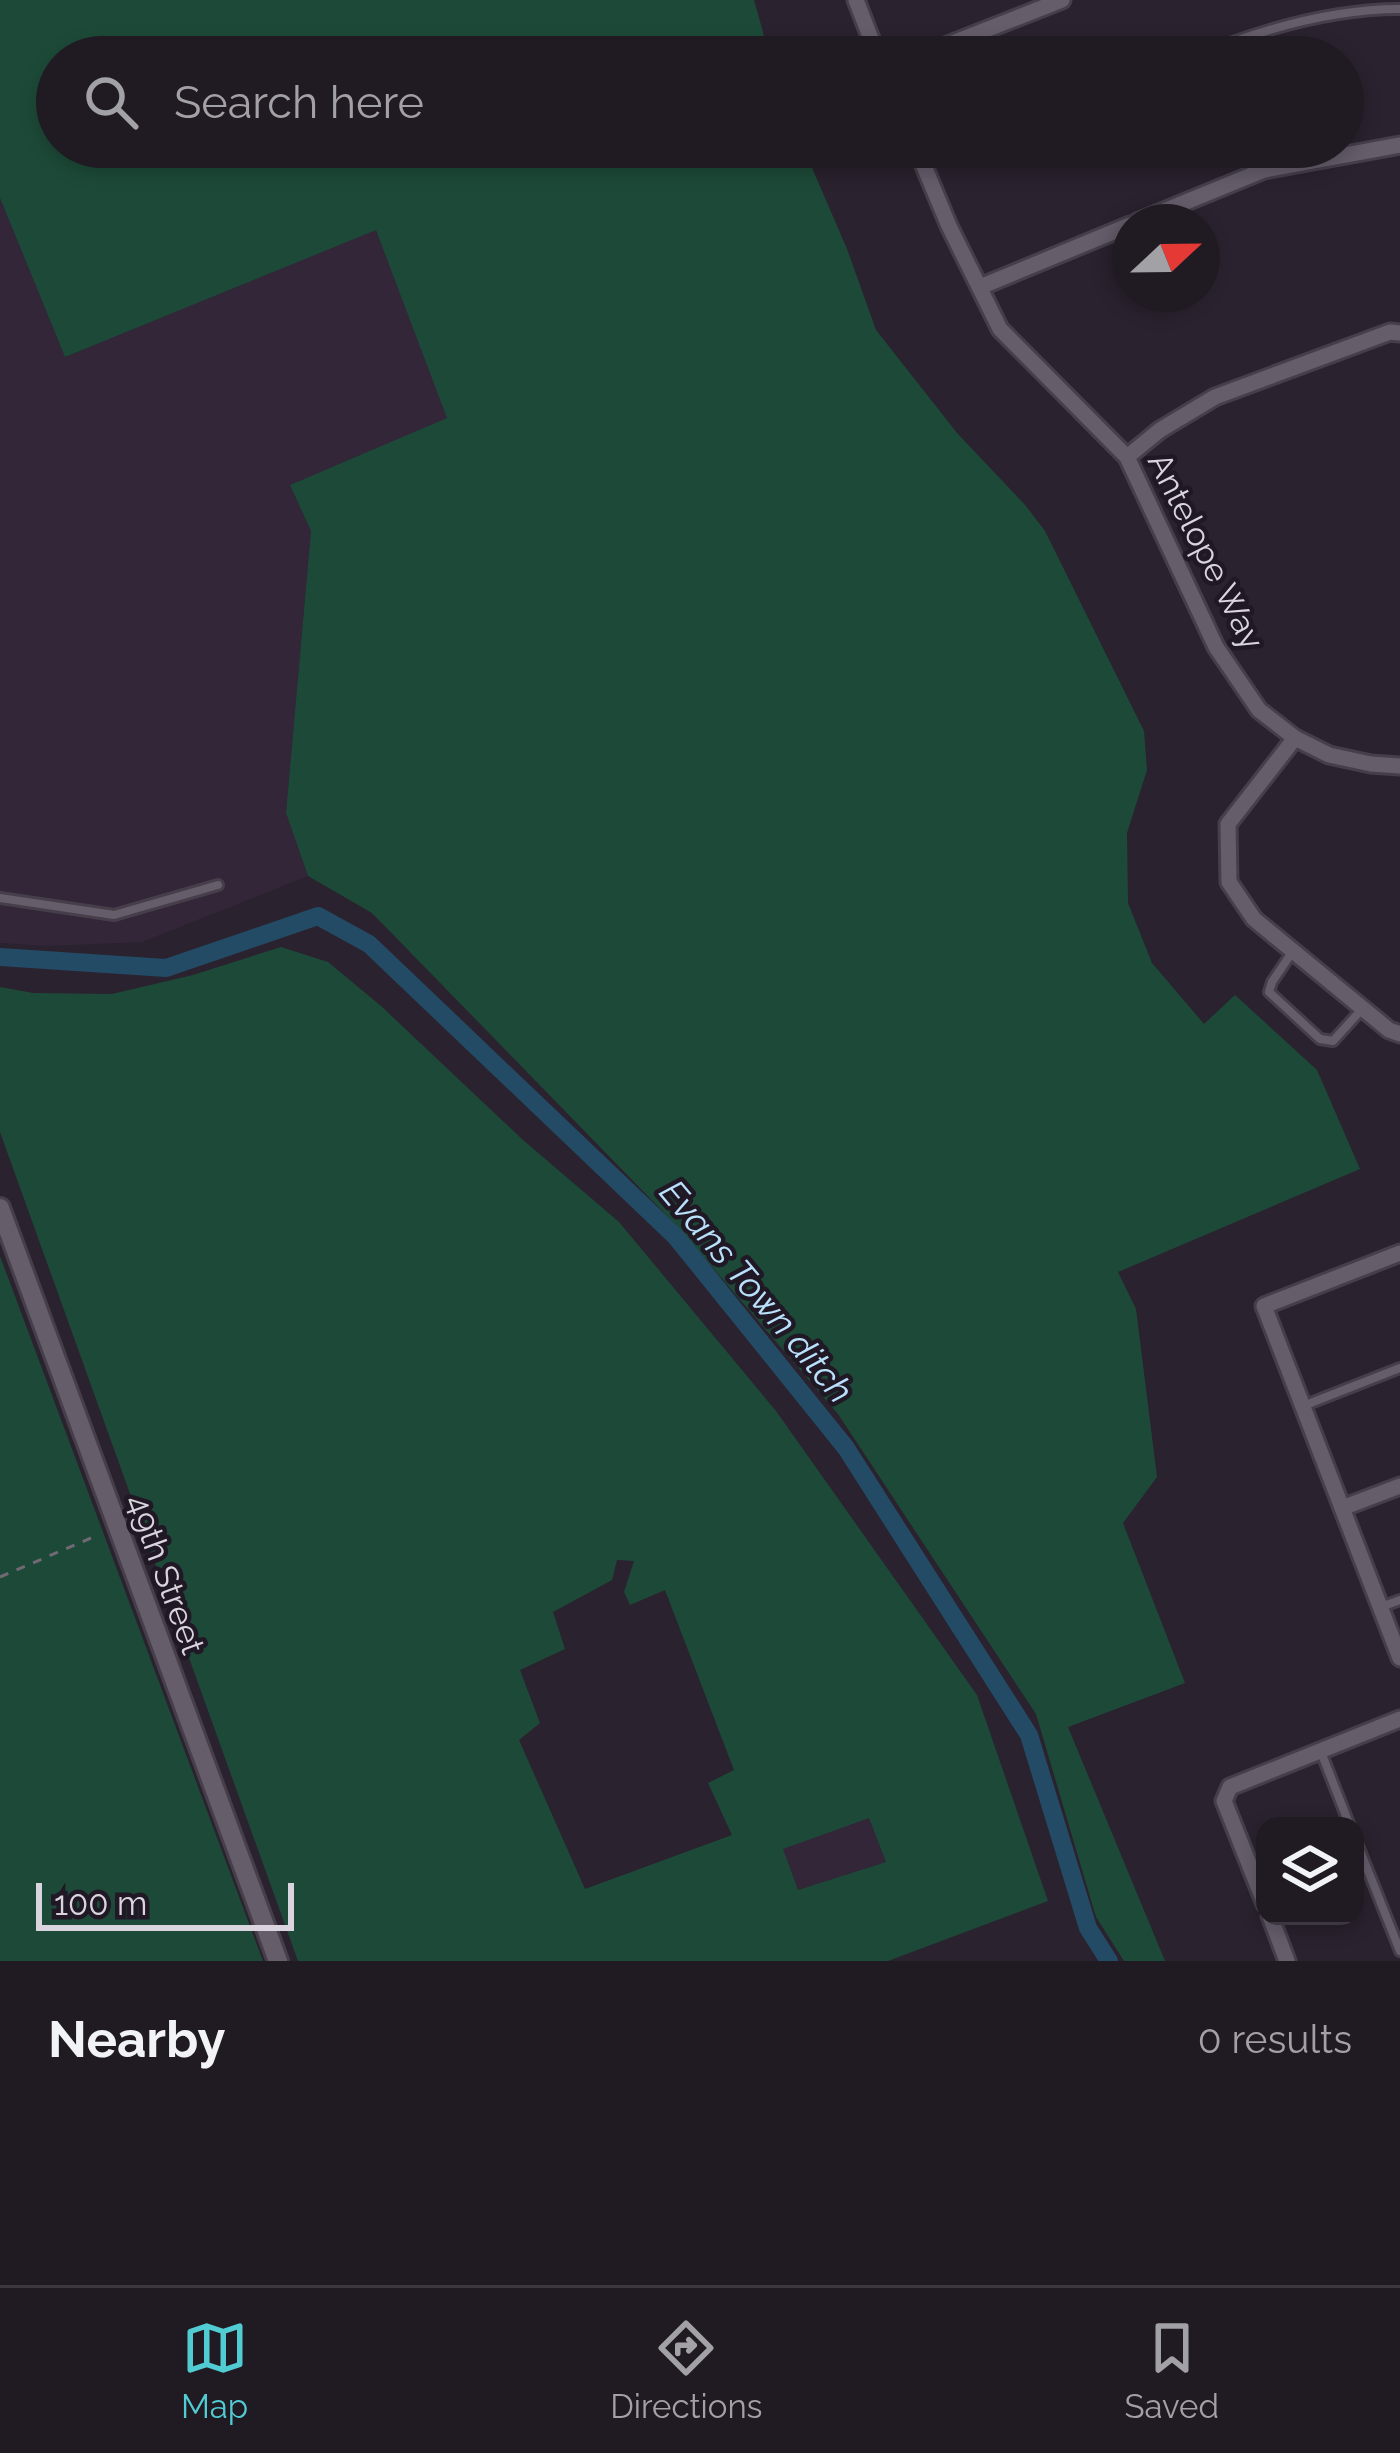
<!DOCTYPE html>
<html lang="en">
<head>
<meta charset="utf-8">
<style>
	body { margin:0; font-family:Raleway,sans-serif; background:#2d272f; color:#f1f3f6 }
	.controls { position:absolute; right:36px; bottom:36px; display:grid; overflow:hidden; border-radius:24px; box-shadow:0 6px 18px #0003 }
	.controls button { width:108px; height:108px; display:grid; place-items:center; padding:0; border:0; border-bottom:3px solid #3d3840; background:#201a22; color:#f1f3f6; font:60px sans-serif }
	.compass { position:absolute; left:1112px; top:204px; width:108px; height:108px; border-radius:50%; background:#201a22; box-shadow:0 6px 18px #0003; rotate:68deg }
	.scale { position:absolute; left:36px; bottom:30px; width:258px; box-sizing:border-box; padding-left:12px; border:6px solid #d9d4dd; border-top:0; font-size:33px; line-height:42px; white-space:nowrap; color:#d9d4dd; -webkit-text-stroke:9px #201925; paint-order:stroke }
	.list { margin:0; padding:0; list-style:none }
	h2 { display:flex; justify-content:space-between; align-items:center; height:156px; margin:0; padding:0 48px; font-size:51px }
	h2 small { font-size:39px; font-weight:400; color:#a2a1a5 }
	.icon { flex:none; width:66px; height:66px; fill:none; stroke:currentColor; stroke-width:2; stroke-linecap:round; stroke-linejoin:round }
	.map { position:relative; flex:none; width:1400px; height:1961px; overflow:hidden }
	.search { position:absolute; background:#201a22; box-shadow:0 6px 18px #0003; left:36px; right:36px; top:36px; height:132px; display:flex; align-items:center; gap:30px; box-sizing:border-box; padding:0 42px; border-radius:66px; color:#a2a1a5; font-size:45px }
	.sheet { height:324px; background:#201a22 }
	nav { display:flex; justify-content:space-around; align-items:center; box-sizing:border-box; height:168px; border-top:3px solid #3d3840; background:#201a22; font-size:33px; color:#a2a1a5 }
	nav a { display:grid; justify-items:center; gap:6px }
	nav .on { color:#51ccd2 }
	.map>svg:first-child { display:block }
</style>
</head>
<body>
<div class="map">
<svg width="1400" height="1961" viewBox="0 0 1400 1961">
	<rect width="100%" height="100%" fill="#2a222e"/>
	<g fill="#322638">
		<path d="M0,198L65,357L376,229L448,418L290,485L311,531L286,813L308,876L142,942L49,946L0,943Z"/>
		<path d="M869,1817L886,1862L798,1890L782,1849Z"/>
	</g>
	<g fill="#1d4a38" fill-rule="evenodd">
		<path d="M0,0H754L770,57H57V147H803L847,249L876,330L957,433L1026,506L1045,531L1144,731L1147,770L1127,833L1128,903L1152,963L1204,1024L1235,995L1317,1070L1360,1169L1118,1272L1136,1309L1157,1477L1123,1523L1185,1683L1068,1727L1165,1961H1124L1096,1917L1036,1714L838,1414L677,1226L372,913L308,876L286,813L311,531L290,485L447,418L376,230L65,357L0,198Z"/>
		<path d="M281,947L328,962L381,1006L523,1140L619,1222L776,1411L977,1695L1048,1901L888,1961H298L0,1132V987L33,993L112,994L193,975ZM617,1560L634,1561L624,1592L630,1605L665,1590L734,1770L708,1783L732,1835L585,1889L519,1740L540,1723L520,1670L565,1649L553,1612L612,1580ZM869,1818L886,1862L798,1890L783,1849Z"/>
		<path d="M0,1256L263,1961H0Z"/>
	</g>
	<g fill="none" stroke-linecap="round" stroke-linejoin="round">
		<path stroke="#234b65" stroke-width="18" d="M0,957L166,968L318,916L369,944L676,1237L846,1448L1029,1735L1088,1928L1109,1961"/>
		<defs>
			<g id="service">
				<path d="M1194,57C1259,30 1329,9 1400,9"/>
				<path d="M925,165L972,147"/>
				<path d="M0,898L114,915L218,885"/>
				<path d="M1293,951L1272,982L1269,992L1320,1039L1333,1041L1363,1008"/>
				<path d="M1303,1406L1400,1368"/>
				<path d="M1381,1607L1400,1600"/>
				<path d="M1321,1752L1350,1826"/>
				<path d="M1355,1838L1400,1951"/>
			</g>
			<g id="minor">
				<path d="M856,0L878,57"/>
				<path d="M917,57L1062,0"/>
				<path d="M916,147L949,226L1000,329L1127,457L1216,647L1259,710L1295,738L1329,755L1371,764L1400,766"/>
				<path d="M1137,222L1264,170L1400,145"/>
				<path d="M980,287L1130,225"/>
				<path d="M1127,457L1160,430L1215,397L1390,332L1400,333"/>
				<path d="M1295,738L1228,824L1229,882L1254,919L1389,1030L1400,1034"/>
				<path d="M1400,1253L1264,1306L1400,1658"/>
				<path d="M1342,1508L1400,1486"/>
				<path d="M1265,1904L1224,1801L1230,1787L1400,1719"/>
				<path d="M1270,1916L1287,1961"/>
			</g>
			<path id="tertiary" d="M0,1208L278,1961"/>
		</defs>
		<use href="#service" stroke="#463f4a" stroke-width="14"/>
		<use href="#minor" stroke="#463f4a" stroke-width="21"/>
		<use href="#tertiary" stroke="#463f4a" stroke-width="24"/>
		<path stroke="#706974" stroke-width="3" stroke-dasharray="9 9" stroke-linecap="butt" d="M0,1577L98,1535"/>
		<use href="#service" stroke="#665d6b" stroke-width="8"/>
		<use href="#minor" stroke="#665d6b" stroke-width="15"/>
		<use href="#tertiary" stroke="#665d6b" stroke-width="18"/>
	</g>
	<g text-anchor="middle" dominant-baseline="central" stroke-width="9" stroke-linejoin="round" paint-order="stroke">
		<g font-size="33" fill="#d9d4dd" stroke="#201925">
			<text transform="translate(1206 551) rotate(63)">Antelope Way</text>
			<text transform="translate(166 1574) rotate(70)">49th Street</text>
		</g>
		<g font-size="36" font-style="italic" fill="#bae1fc" stroke="#201925">
			<text transform="translate(757 1291) rotate(50)">Evans Town ditch</text>
		</g>
	</g>
</svg>
<div class="controls">
<button><svg class="icon" aria-label="layers" viewBox="0 0 24 24"><path d="M12 4l9 5-9 5-9-5zM3 14l9 5 9-5"/></svg></button>
</div>
<svg class="compass" viewBox="-18 -18 36 36"><path d="M0-13l5 13h-10z" fill="#e53935"/><path d="M0 13l5-13h-10z" fill="#a2a1a5"/></svg>
<div class="scale">100 m</div>
<div class="search"><svg class="icon" aria-label="search" viewBox="0 0 24 24"><circle cx="10" cy="10" r="6"/><path d="M15 15l6 6"/></svg>Search here</div>
</div>
<section class="sheet">
<h2>Nearby<small>0 results</small></h2>
<ul class="list">
</ul>
</section>
<nav>
<a class="on"><svg class="icon" aria-label="map" viewBox="0 0 24 24"><path d="M3 6l6-2 6 2 6-2v14l-6 2-6-2-6 2zM9 4v14M15 6v14"/></svg>Map</a>
<a><svg class="icon" aria-label="directions" viewBox="0 0 24 24"><path d="M12 3l9 9-9 9-9-9zM9 14v-3h6M13 9l2 2-2 2"/></svg>Directions</a>
<a><svg class="icon" aria-label="saved" viewBox="0 0 24 24"><path d="M7 4h10v16l-5-4-5 4z"/></svg>Saved</a>
</nav>
</body>
</html>
